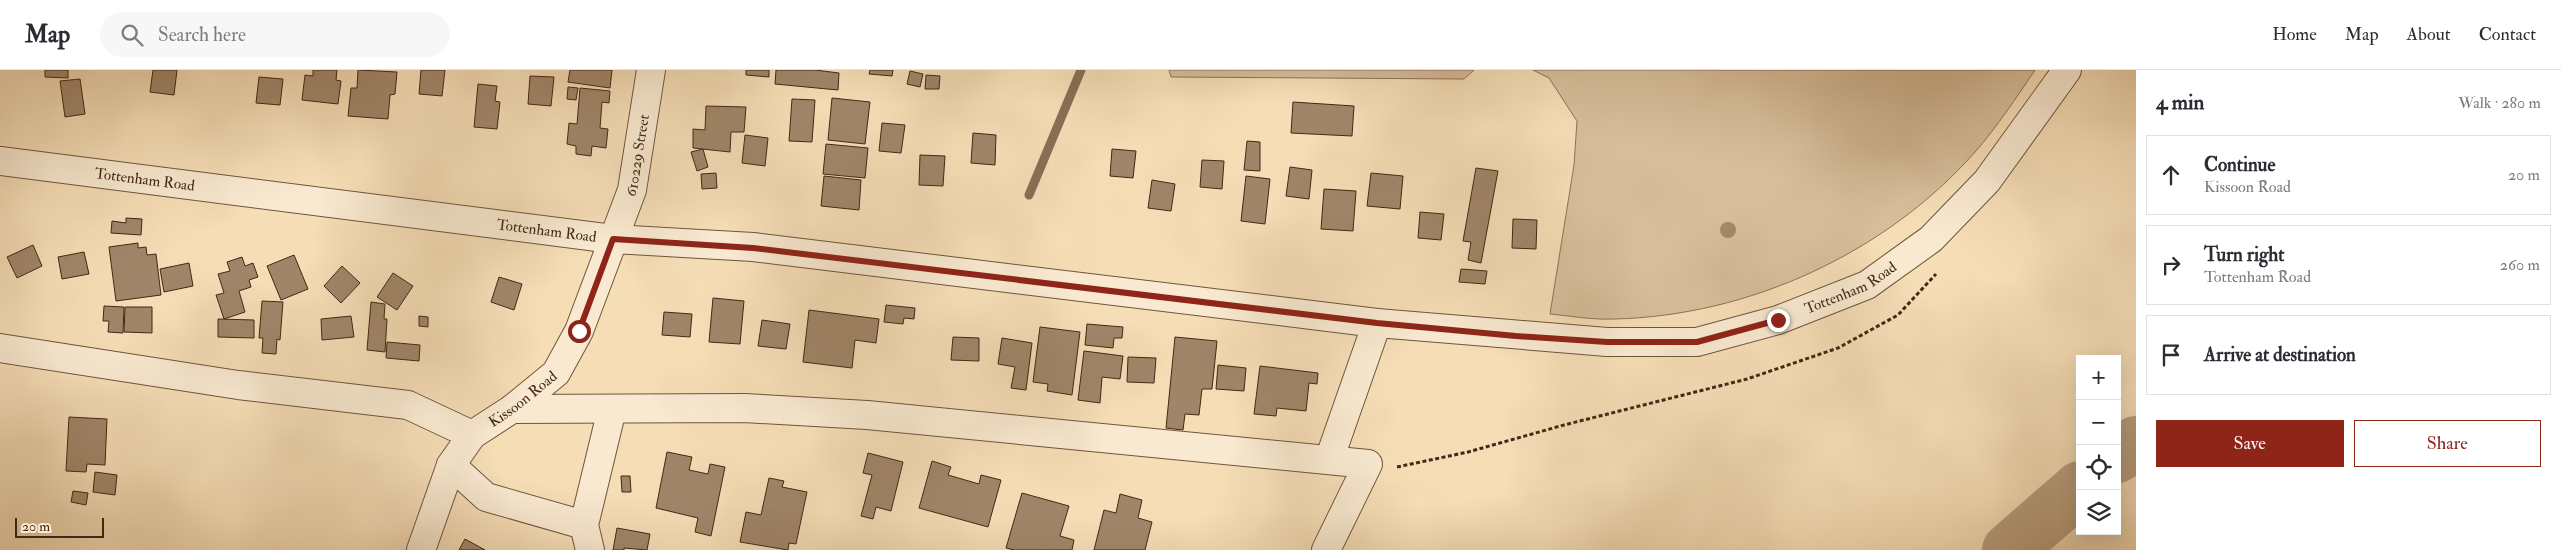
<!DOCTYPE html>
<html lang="en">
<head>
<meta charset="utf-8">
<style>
	body { margin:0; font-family:"IM FELL Double Pica",serif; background:#f7f7f7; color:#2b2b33 }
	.controls { position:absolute; right:15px; bottom:15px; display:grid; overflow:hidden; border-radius:0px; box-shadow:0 5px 20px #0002 }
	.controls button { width:45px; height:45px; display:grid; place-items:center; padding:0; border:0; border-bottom:1px solid #e1e1e2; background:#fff; color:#2b2b33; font:25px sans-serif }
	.scale { position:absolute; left:15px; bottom:12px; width:89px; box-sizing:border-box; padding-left:5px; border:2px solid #442715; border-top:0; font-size:14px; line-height:18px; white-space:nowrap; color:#442715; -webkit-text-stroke:4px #f8e9d0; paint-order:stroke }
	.stop { position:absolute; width:15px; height:15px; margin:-11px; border:4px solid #8f2418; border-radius:50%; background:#fff }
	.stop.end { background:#8f2418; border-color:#fff; box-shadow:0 1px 5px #0008 }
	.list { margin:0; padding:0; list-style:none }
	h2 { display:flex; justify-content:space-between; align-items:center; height:65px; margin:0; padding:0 20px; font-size:21px }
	h2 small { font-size:16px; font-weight:400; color:#7c7c81 }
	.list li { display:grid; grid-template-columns:32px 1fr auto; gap:15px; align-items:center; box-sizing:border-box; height:80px; margin:0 10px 10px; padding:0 10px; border:1px solid #e1e1e2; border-radius:0px }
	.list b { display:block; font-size:19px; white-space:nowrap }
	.list p { margin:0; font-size:16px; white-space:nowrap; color:#7c7c81 }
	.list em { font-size:16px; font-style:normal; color:#7c7c81 }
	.actions { display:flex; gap:10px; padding:15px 20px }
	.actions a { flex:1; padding:11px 0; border:1px solid #8f2418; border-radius:0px; text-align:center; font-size:18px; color:#8f2418 }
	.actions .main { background:#8f2418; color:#fff }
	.icon { flex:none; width:28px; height:28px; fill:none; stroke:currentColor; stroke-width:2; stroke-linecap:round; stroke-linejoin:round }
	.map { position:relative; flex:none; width:2136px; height:480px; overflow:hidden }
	header { display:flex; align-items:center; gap:30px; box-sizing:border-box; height:70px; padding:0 25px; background:#fff; border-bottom:1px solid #e1e1e2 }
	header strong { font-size:24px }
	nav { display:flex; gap:28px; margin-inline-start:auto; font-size:18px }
	.search { width:350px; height:45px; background:#f7f7f7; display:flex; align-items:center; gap:12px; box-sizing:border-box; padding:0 18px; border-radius:28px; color:#7c7c81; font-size:19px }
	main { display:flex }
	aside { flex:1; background:#fff }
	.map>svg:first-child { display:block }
</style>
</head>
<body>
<header>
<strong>Map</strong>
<div class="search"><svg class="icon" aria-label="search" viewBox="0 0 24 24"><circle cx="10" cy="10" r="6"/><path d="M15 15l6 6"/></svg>Search here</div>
<nav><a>Home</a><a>Map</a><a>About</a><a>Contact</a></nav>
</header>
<main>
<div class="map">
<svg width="2136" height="480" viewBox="0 0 2136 480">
	<rect width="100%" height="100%" fill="#f5ddb6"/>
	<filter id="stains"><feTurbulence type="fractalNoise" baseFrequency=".004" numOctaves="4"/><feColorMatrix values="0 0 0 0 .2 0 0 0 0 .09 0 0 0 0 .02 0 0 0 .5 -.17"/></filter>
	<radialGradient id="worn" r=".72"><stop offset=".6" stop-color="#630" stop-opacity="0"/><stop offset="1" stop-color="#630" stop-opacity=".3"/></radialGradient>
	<g fill="#d7be9b" stroke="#8e7258">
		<path d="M1169,0H1474L1464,9L1171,7Z"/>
		<path d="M1533,0H2035C2016,28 1997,57 1975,82C1886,183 1749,246 1614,249C1593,250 1571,246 1550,244L1574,95L1577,51L1549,8Z"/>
	</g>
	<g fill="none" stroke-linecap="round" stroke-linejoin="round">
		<path stroke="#8a6f55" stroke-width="9" d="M1029,125L1081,0"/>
		<g stroke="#b99f7f" stroke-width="54">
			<path d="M2117,386L2136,373"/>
			<path d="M2009,480L2080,418"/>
		</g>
	</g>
	<g fill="#a08669" stroke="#442715">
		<path d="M45,0H68V8L45,7Z"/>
		<path d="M153,0H177L174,25L150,22Z"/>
		<path d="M313,0H337L336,10L341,11L338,34L302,30L305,5L313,6Z"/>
		<path d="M358,0L397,2L395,24L390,25L388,49L348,46L351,18H357Z"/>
		<path d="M421,0H445L442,26L419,24Z"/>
		<path d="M570,0H612L610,18L568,12Z"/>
		<path d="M746,0H769V7L746,5Z"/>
		<path d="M776,0H815L839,3L838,20L775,14Z"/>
		<path d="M870,0H893L892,6L869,4Z"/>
		<path d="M910,1L923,4L920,17L907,14Z"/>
		<path d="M926,5L940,6L939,19H925Z"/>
		<path d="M530,6L554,7L551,36L528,34Z"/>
		<path d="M259,7L283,9L280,35L256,33Z"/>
		<path d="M80,9L85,44L65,47L60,11Z"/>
		<path d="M478,14L497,16L495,31L500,32L497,59L474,57Z"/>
		<path d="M568,17L578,18L576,30L567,29Z"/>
		<path d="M580,18L610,21L609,33L602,32L600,58L608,59L606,78L592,76L591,86L576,84V76L567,74L569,53L577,54Z"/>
		<path d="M832,28L870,32L865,74L828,70Z"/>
		<path d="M792,29L815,30L812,72L789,71Z"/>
		<path d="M1293,32L1354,36L1352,66L1291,63Z"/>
		<path d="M706,36L746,37L744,62H731L730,82L693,78V59L705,60Z"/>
		<path d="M882,53L905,55L901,83L879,81Z"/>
		<path d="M973,63L996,65L995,95L971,93Z"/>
		<path d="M745,65L768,68L765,96L742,93Z"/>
		<path d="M1247,71L1260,72V101L1244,100Z"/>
		<path d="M826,74L868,78L865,108L823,104Z"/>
		<path d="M703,79L708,97L697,101L691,82Z"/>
		<path d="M1112,79L1136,81L1133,108L1110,106Z"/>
		<path d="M920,85L945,86L943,116L919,115Z"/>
		<path d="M1202,90L1224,91L1222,119L1200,117Z"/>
		<path d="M1290,97L1312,100L1309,129L1286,126Z"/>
		<path d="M1476,98L1498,101L1481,193L1468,190L1471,172L1463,171Z"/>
		<path d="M716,103L717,118L702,119L701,104Z"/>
		<path d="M1371,103L1403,106L1400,139L1367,136Z"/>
		<path d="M824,106L861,110L859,140L821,136Z"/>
		<path d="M1246,106L1270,109L1265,154L1241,151Z"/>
		<path d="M1152,110L1175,114L1171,141L1148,138Z"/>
		<path d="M1324,119L1356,121L1353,161L1321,159Z"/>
		<path d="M1420,142L1444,144L1441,170L1418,168Z"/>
		<path d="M126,148L142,149L141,165L111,163L112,151L126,153Z"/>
		<path d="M1513,149L1537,150L1536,179L1512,178Z"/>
		<path d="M138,173V178L146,177L147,185L156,184L161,225L116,231L109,177Z"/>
		<path d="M33,175L42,196L17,208L7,187Z"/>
		<path d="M84,182L89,204L62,209L58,187Z"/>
		<path d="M294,185L308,219L281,230L267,196Z"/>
		<path d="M242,187L245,196L253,193L258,207L249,210L251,217L239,221L245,242L224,249L216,225L224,223L218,204L230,201L227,192Z"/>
		<path d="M189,193L193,216L164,222L160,199Z"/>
		<path d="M342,196L360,213L341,233L324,216Z"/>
		<path d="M1461,199L1487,201L1485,214L1459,212Z"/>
		<path d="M393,203L413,216L397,240L377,227Z"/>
		<path d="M499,207L522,214L514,240L491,232Z"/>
		<path d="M713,228L744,231L740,274L709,272Z"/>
		<path d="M262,231L283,232L280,270L277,269L276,284L262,283L263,268H259Z"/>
		<path d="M371,232L385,234L384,249H387L385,282L367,280Z"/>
		<path d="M886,235L915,238L914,249L904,248L903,254L884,252Z"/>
		<path d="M104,236L124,237L123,263L108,262L109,251H103Z"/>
		<path d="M125,237H152V263L124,262Z"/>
		<path d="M809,240L879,249L876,273L855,270L852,298L803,292Z"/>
		<path d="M664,242L692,244L690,267L662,265Z"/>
		<path d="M351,246L354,267L322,270L321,249Z"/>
		<path d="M419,246L428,247V257L419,256Z"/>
		<path d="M218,249L254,250V268L218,267Z"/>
		<path d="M762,250L790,254L786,279L758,276Z"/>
		<path d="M1087,254L1123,257L1122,268H1114L1113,278L1085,275Z"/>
		<path d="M1040,257L1080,262L1072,325L1047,321L1048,314L1033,312Z"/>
		<path d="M953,267L979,268V291L951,290Z"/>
		<path d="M1175,267L1217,271L1212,319H1202L1199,345L1185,344L1183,360L1166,358Z"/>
		<path d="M1002,268L1032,273L1026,320L1011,318L1015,297L998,294Z"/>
		<path d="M387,272L420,275L419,291L386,288Z"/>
		<path d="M1084,281L1123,286L1120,309L1102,307L1100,333L1078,330Z"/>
		<path d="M1128,287L1156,288L1154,313L1127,312Z"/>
		<path d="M1218,295L1246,298L1244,321L1216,319Z"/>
		<path d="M1260,296L1318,303L1317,314L1309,313L1306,341L1277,338L1276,346L1254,344Z"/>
		<path d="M69,347L107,349L105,395L87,394L86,402L66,401Z"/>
		<path d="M667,382L692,387L689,400L708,404L710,394L725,397L711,466L695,462L698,448L656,438Z"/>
		<path d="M868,383L903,392L891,441L876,437L873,449L861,446L872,405L863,403Z"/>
		<path d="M932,391L951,397L948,405L979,414L981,405L1001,410L988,457L919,438Z"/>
		<path d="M95,402L117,405L115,425L93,422Z"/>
		<path d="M621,406H630L631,422H622Z"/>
		<path d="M769,408L784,411L782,417L807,422L796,474L789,473L788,480L740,472L746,442L761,445Z"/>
		<path d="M73,421L88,423L86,435L71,432Z"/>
		<path d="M1022,423L1069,436L1060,466L1074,470L1072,480H1014L1006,478Z"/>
		<path d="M1120,424L1142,430L1138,448L1152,452L1145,480H1094L1104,440L1116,443Z"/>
		<path d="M617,458L650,464L647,480L624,478V480H613Z"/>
		<path d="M465,469L485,480H459Z"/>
	</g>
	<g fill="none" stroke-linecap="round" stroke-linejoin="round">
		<defs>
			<g id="minor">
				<path id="s1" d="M0,91L613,169L753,177L1377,253L1607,272H1697L1778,250L1867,215L1931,169L1987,111L2067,0"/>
				<path d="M0,278L238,315L408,335L472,365"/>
				<path d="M512,339L744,338L867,345L1368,394L1326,480"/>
				<path d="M1329,390L1377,253"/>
				<path d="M451,395L486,427L584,455"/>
				<path id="s2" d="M421,480L451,395L472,365L512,339L556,303L579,261L632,120L651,0"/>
				<path d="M590,480L584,455L612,339"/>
			</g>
		</defs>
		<use href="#minor" stroke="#70543d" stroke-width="30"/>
		<path stroke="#442715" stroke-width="3" stroke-dasharray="4 2.5" stroke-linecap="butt" d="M1397,397L1468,382L1564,355L1747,309L1838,278L1898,245L1936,204"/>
		<use href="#minor" stroke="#f8e9d0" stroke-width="28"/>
	</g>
	<circle fill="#a4896c" cx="1728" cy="160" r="8"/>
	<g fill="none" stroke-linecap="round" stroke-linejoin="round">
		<path stroke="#8f2418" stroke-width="6" d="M579,261L613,169L753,178L1377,253L1516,266L1607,272H1697L1778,250"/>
	</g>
	<g text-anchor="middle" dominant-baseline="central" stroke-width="4" stroke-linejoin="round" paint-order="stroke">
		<g font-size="15" fill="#442715" stroke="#f8e9d0">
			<text stroke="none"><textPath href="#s2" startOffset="465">610229 Street</textPath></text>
			<text stroke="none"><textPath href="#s1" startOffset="146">Tottenham Road</textPath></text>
			<text stroke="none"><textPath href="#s1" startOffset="551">Tottenham Road</textPath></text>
			<text stroke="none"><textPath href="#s1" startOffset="1871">Tottenham Road</textPath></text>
			<text stroke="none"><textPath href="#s2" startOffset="189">Kissoon Road</textPath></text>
		</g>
	</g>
	<rect width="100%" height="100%" filter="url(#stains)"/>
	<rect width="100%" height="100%" fill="url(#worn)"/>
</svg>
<div class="controls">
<button>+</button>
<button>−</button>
<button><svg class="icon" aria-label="locate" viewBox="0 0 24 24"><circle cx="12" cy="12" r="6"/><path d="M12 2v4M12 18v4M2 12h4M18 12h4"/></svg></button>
<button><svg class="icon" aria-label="layers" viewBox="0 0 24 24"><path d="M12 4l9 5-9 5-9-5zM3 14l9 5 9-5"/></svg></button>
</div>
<div class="scale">20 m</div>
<div class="stop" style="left:579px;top:261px"></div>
<div class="stop end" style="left:1778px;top:250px"></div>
</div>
<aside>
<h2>4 min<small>Walk · 280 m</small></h2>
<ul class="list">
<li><svg class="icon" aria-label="ahead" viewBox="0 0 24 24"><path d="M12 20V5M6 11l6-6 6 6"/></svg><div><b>Continue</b><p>Kissoon Road</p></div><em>20 m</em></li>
<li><svg class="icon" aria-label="right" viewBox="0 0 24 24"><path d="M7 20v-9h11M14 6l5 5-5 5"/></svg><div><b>Turn right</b><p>Tottenham Road</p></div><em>260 m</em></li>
<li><svg class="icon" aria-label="arrive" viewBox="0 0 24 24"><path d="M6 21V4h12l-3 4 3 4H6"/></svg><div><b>Arrive at destination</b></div></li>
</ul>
<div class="actions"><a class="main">Save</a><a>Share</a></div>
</aside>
</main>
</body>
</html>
